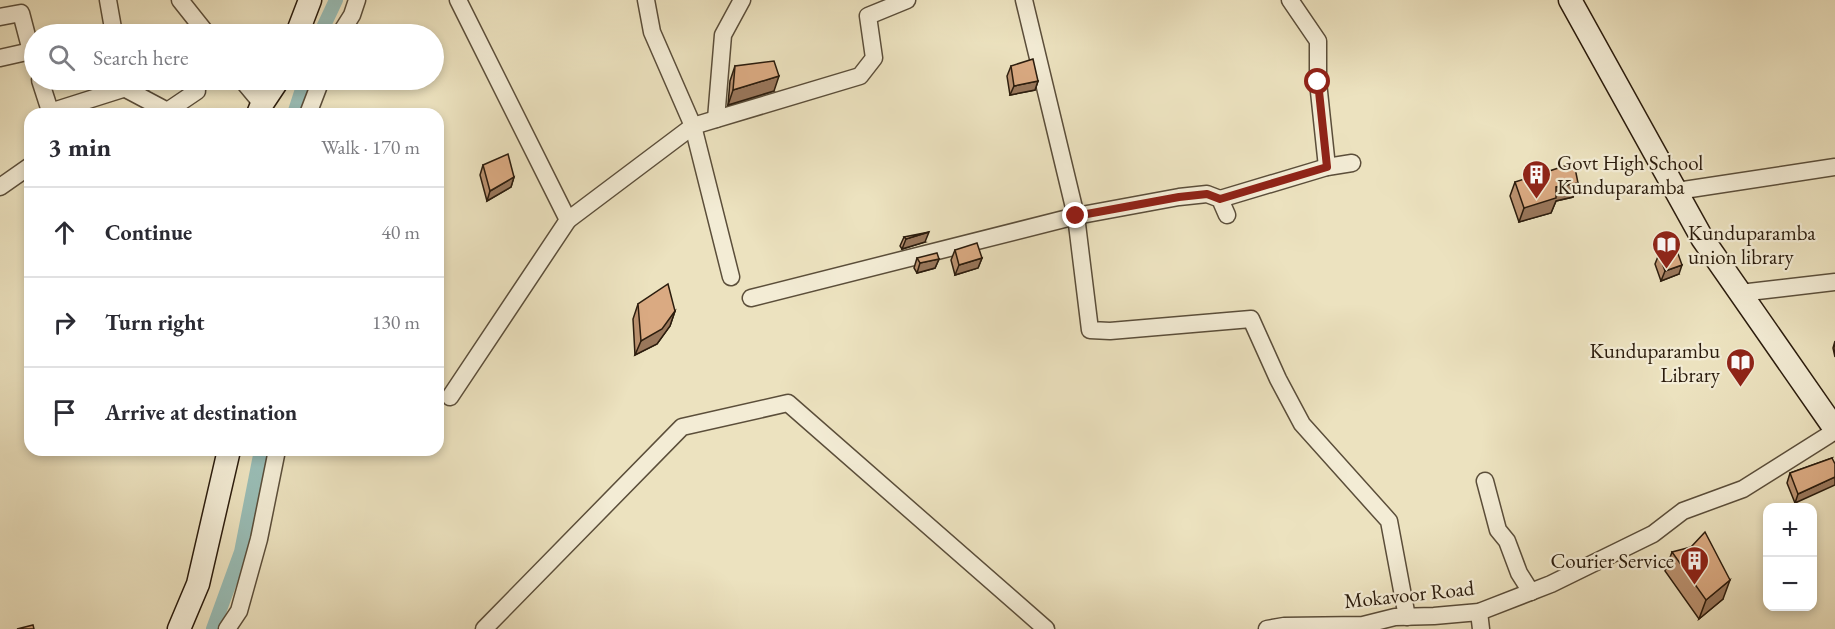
<!DOCTYPE html>
<html lang="en">
<head>
<meta charset="utf-8">
<style>
	body { margin:0; font-family:"EB Garamond",serif; background:#f2f2f3; color:#2b2b33 }
	.controls { position:absolute; right:18px; bottom:18px; display:grid; overflow:hidden; border-radius:12px; box-shadow:0 3px 9px #0003 }
	.controls button { width:54px; height:54px; display:grid; place-items:center; padding:0; border:0; border-bottom:2px solid #e1e1e2; background:#fff; color:#2b2b33; font:30px sans-serif }
	.stop { position:absolute; width:18px; height:18px; margin:-14px; border:4px solid #8f2418; border-radius:50%; background:#fff }
	.stop.end { background:#8f2418; border-color:#fff; box-shadow:0 2px 6px #0008 }
	.list { margin:0; padding:0; list-style:none }
	h2 { display:flex; justify-content:space-between; align-items:center; height:78px; margin:0; padding:0 24px; font-size:26px }
	h2 small { font-size:20px; font-weight:400; color:#7c7c81 }
	.list li { display:grid; grid-template-columns:39px 1fr auto; gap:18px; align-items:center; box-sizing:border-box; height:90px; padding:0 24px; border-top:2px solid #e1e1e2 }
	.list b { display:block; font-size:22px; white-space:nowrap }
	.list em { font-size:20px; font-style:normal; color:#7c7c81 }
	.icon { flex:none; width:33px; height:33px; fill:none; stroke:currentColor; stroke-width:2; stroke-linecap:round; stroke-linejoin:round }
	.map { position:relative; flex:none; width:1835px; height:629px; overflow:hidden }
	.search { position:absolute; background:#fff; box-shadow:0 3px 9px #0003; left:24px; top:24px; width:420px; height:66px; display:flex; align-items:center; gap:15px; box-sizing:border-box; padding:0 21px; border-radius:33px; color:#7c7c81; font-size:22px }
	.panel { position:absolute; background:#fff; box-shadow:0 3px 9px #0003; left:24px; top:108px; width:420px; height:348px; border-radius:18px }
	.map>svg:first-child { display:block }
</style>
</head>
<body>
<div class="map">
<svg width="1835" height="629" viewBox="0 0 1835 629">
	<rect width="100%" height="100%" fill="#ece2bf"/>
	<filter id="stains"><feTurbulence type="fractalNoise" baseFrequency=".00333" numOctaves="4"/><feColorMatrix values="0 0 0 0 .2 0 0 0 0 .09 0 0 0 0 .02 0 0 0 .5 -.17"/></filter>
	<radialGradient id="worn" r=".72"><stop offset=".6" stop-color="#630" stop-opacity="0"/><stop offset="1" stop-color="#630" stop-opacity=".3"/></radialGradient>
	<g fill="none" stroke-linecap="round" stroke-linejoin="round">
		<g stroke="#99bdb6" stroke-width="14">
			<path d="M320,34L336,0"/>
			<path d="M294,114L305,80"/>
			<path d="M213,629L241,552L261,450"/>
		</g>
		<defs>
			<g id="street">
				<path d="M108,0L114,34"/>
				<path d="M180,0L207,34"/>
				<path d="M646,0L652,32L693,126L731,277"/>
				<path d="M1024,0L1076,216L1090,330L1110,331L1251,319L1278,379L1302,424L1389,521L1407,617"/>
				<path d="M1290,0L1318,41V82L1327,167"/>
				<path d="M0,17L21,13L31,51"/>
				<path d="M340,34L352,15L357,0"/>
				<path d="M0,58L31,51L34,60"/>
				<path d="M40,80L51,114"/>
				<path d="M242,80L262,104"/>
				<path d="M123,82L124,88L173,114"/>
				<path d="M50,112L151,80"/>
				<path d="M163,114L197,91L191,80"/>
				<path d="M308,114L321,80"/>
				<path d="M716,119L723,35L742,0"/>
				<path d="M0,187L30,166"/>
				<path d="M1677,191L1835,167"/>
				<path d="M1220,199L1327,167L1352,163"/>
				<path d="M568,220L693,126L860,76L874,58L868,16L907,0"/>
				<path d="M1740,293L1835,282"/>
				<path d="M751,298L1076,216L1179,197L1207,194L1220,199L1227,215"/>
				<path d="M450,397L568,220L458,0"/>
				<path d="M1485,481L1498,530L1507,541L1519,573L1531,592"/>
				<path d="M1479,612L1481,629"/>
				<path d="M227,629L239,611L259,539L277,450"/>
				<path d="M484,629L682,427L788,403L1046,629"/>
				<path d="M1267,629L1284,626L1363,625L1395,617L1434,616L1479,612L1551,584L1653,534L1683,511L1743,489L1835,431"/>
			</g>
			<g id="secondary">
				<path d="M1570,0L1702,238L1835,429"/>
				<path d="M297,34L310,0"/>
				<path d="M258,114L262,104L278,80"/>
				<path d="M179,629L198,584L229,450"/>
			</g>
		</defs>
		<use href="#street" stroke="#5b4e3a" stroke-width="19"/>
		<use href="#secondary" stroke="#2b1c0d" stroke-width="25"/>
		<use href="#street" stroke="#f3ecd5" stroke-width="16"/>
		<use href="#secondary" stroke="#f3ecd5" stroke-width="22"/>
	</g>
	<g fill="#bb9270" stroke="#2b1c0d" stroke-width="1.5">
		<path d="M735,66L774,91L728,105L730,81Z"/>
		<path d="M1011,66L1038,81L1035,90L1010,95L1007,76Z"/>
		<path d="M483,165L514,177L511,187L487,201L480,175Z"/>
		<path d="M1515,182L1578,183L1573,197L1556,201L1551,213L1519,222L1510,196Z"/>
		<path d="M904,237L925,242L902,249L900,246Z"/>
		<path d="M955,250L982,258L978,268L955,275L951,260Z"/>
		<path d="M1659,254L1679,274L1661,281L1655,264Z"/>
		<path d="M917,258L939,259L935,268L917,273L914,268Z"/>
		<path d="M638,304L675,311L670,326L657,344L635,355L633,319Z"/>
		<path d="M1835,341V357L1833,348Z"/>
		<path d="M1832,458L1795,503L1787,483L1790,473Z"/>
		<path d="M1672,552L1723,599L1699,619L1665,571Z"/>
	</g>
	<g fill="#99775b" stroke="#2b1c0d" stroke-width="1.5">
		<path d="M779,76L774,91L728,105L733,90Z"/>
		<path d="M1038,81L1035,90L1010,95L1014,86Z"/>
		<path d="M514,177L511,187L487,201L490,191Z"/>
		<path d="M1578,183L1573,197L1556,201L1551,213L1519,222L1524,208L1556,187Z"/>
		<path d="M929,232L925,242L902,249L906,239Z"/>
		<path d="M982,258L978,268L955,275L959,265Z"/>
		<path d="M939,259L935,268L917,273L920,263Z"/>
		<path d="M1682,265L1679,274L1661,281L1665,271Z"/>
		<path d="M675,311L670,326L657,344L635,355L641,341Z"/>
		<path d="M1835,477V485L1795,503L1798,494Z"/>
		<path d="M1730,580L1723,599L1699,619L1706,600Z"/>
	</g>
	<g fill="#daaa82" stroke="#2b1c0d" stroke-width="1.5">
		<path d="M1033,59L1038,81L1014,86L1011,66Z"/>
		<path d="M774,61L779,76L733,90L735,66Z"/>
		<path d="M508,154L514,177L490,191L483,165Z"/>
		<path d="M1574,163L1578,183L1556,187V198L1524,208L1515,182Z"/>
		<path d="M929,232L906,239L904,237Z"/>
		<path d="M977,243L982,258L959,265L955,250Z"/>
		<path d="M1676,248L1682,265L1665,271L1659,254Z"/>
		<path d="M937,253L939,259L920,263L917,258Z"/>
		<path d="M668,284L675,311L662,329L641,341L638,304Z"/>
		<path d="M1832,458L1835,464V477L1798,494L1790,473Z"/>
		<path d="M1705,532L1730,580L1706,600L1672,552L1691,547Z"/>
		<path d="M33,625L34,629H17Z"/>
	</g>
	<g fill="none" stroke-linecap="round" stroke-linejoin="round">
		<path stroke="#8f2418" stroke-width="8" d="M1076,216L1179,197L1207,194L1220,199L1327,167L1318,82"/>
	</g>
	<defs>
		<symbol id="building-pin" viewBox="-11 -11 22 30"><path d="M0 17L-7.5 6A9.5 9.5 0 1 1 7.5 6Z" fill="#8f2418" stroke="#f3ecd5"/><path d="M-4-6H4V6H1V3H-1V6H-4ZM-2.5-4.3h1.7v1.8h-1.7ZM.8-4.3h1.7v1.8H.8ZM-2.5-1h1.7V.8h-1.7ZM.8-1h1.7V.8H.8Z" fill="#fff"/></symbol>
		<symbol id="library-pin" viewBox="-11 -11 22 30"><path d="M0 17L-7.5 6A9.5 9.5 0 1 1 7.5 6Z" fill="#8f2418" stroke="#f3ecd5"/><path d="M-6-4Q-3-5.5-.7-3.5V5Q-3 3-6 4ZM6-4Q3-5.5 .7-3.5V5Q3 3 6 4Z" fill="#fff"/></symbol>
	</defs>
	<g fill-rule="evenodd">
		<use href="#building-pin" x="1520" y="158" width="33" height="45"/>
		<use href="#library-pin" x="1650" y="228" width="33" height="45"/>
		<use href="#library-pin" x="1724" y="346" width="33" height="45"/>
		<use href="#building-pin" x="1678" y="544" width="33" height="45"/>
	</g>
	<g text-anchor="middle" dominant-baseline="central" stroke-width="4.5" stroke-linejoin="round" paint-order="stroke">
		<g font-size="21" fill="#2b1c0d" stroke="#f3ecd5" text-anchor="start">
			<text x="1557" y="162">Govt High School<tspan x="1557" dy="24">Kunduparamba</tspan></text>
			<text x="1688" y="232">Kunduparamba<tspan x="1688" dy="24">union library</tspan></text>
			<text x="1720" y="350" text-anchor="end">Kunduparambu<tspan x="1720" dy="24">Library</tspan></text>
			<text x="1674" y="560" text-anchor="end">Courier Service</text>
		</g>
		<g font-size="21" fill="#2b1c0d" stroke="#f3ecd5">
			<text transform="translate(1409 594) rotate(-6)">Mokavoor Road</text>
		</g>
	</g>
	<rect width="100%" height="100%" filter="url(#stains)"/>
	<rect width="100%" height="100%" fill="url(#worn)"/>
</svg>
<div class="controls">
<button>+</button>
<button>−</button>
</div>
<div class="stop" style="left:1318px;top:82px"></div>
<div class="stop end" style="left:1076px;top:216px"></div>
<div class="search"><svg class="icon" aria-label="search" viewBox="0 0 24 24"><circle cx="10" cy="10" r="6"/><path d="M15 15l6 6"/></svg>Search here</div>
<section class="panel">
<h2>3 min<small>Walk · 170 m</small></h2>
<ul class="list">
<li><svg class="icon" aria-label="ahead" viewBox="0 0 24 24"><path d="M12 20V5M6 11l6-6 6 6"/></svg><div><b>Continue</b></div><em>40 m</em></li>
<li><svg class="icon" aria-label="right" viewBox="0 0 24 24"><path d="M7 20v-9h11M14 6l5 5-5 5"/></svg><div><b>Turn right</b></div><em>130 m</em></li>
<li><svg class="icon" aria-label="arrive" viewBox="0 0 24 24"><path d="M6 21V4h12l-3 4 3 4H6"/></svg><div><b>Arrive at destination</b></div></li>
</ul>
</section>
</div>
</body>
</html>
